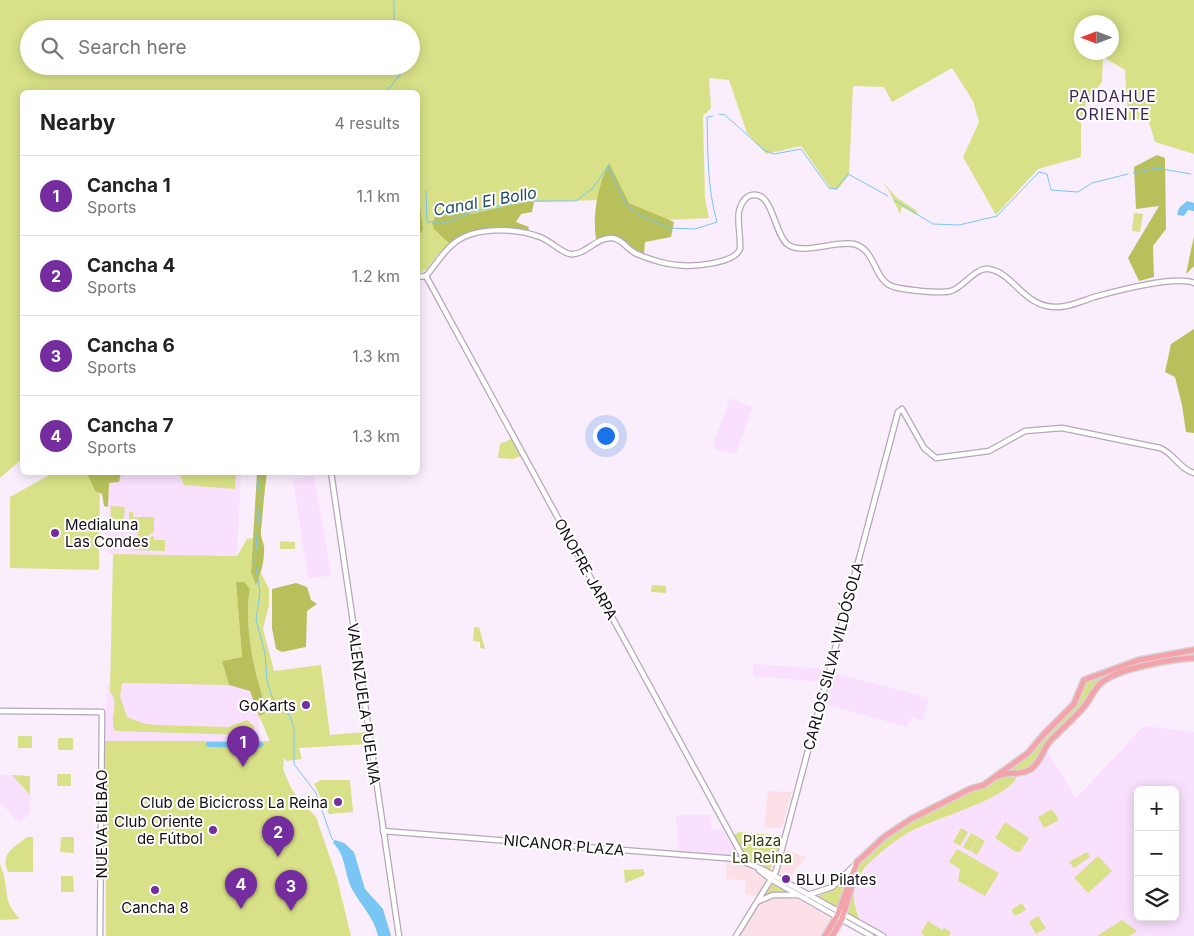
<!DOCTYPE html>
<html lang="en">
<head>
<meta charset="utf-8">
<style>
	body { margin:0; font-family:Inter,sans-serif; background:#f6f6f6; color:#222 }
	.controls { position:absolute; right:15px; bottom:15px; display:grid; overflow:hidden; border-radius:8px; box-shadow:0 2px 12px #0003 }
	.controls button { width:45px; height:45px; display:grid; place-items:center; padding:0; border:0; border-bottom:1px solid #e0e0e0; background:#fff; color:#222; font:25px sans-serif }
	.compass { position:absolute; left:1074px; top:15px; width:45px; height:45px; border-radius:50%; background:#fff; box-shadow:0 2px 12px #0003; rotate:270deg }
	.you { position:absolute; left:605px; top:435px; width:18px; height:18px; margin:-12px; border:4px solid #fff; border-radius:50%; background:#1a73e8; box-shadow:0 0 0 8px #1a73e833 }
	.badge { display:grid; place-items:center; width:32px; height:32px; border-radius:50%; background:#742c9f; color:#fff; font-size:16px; font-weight:700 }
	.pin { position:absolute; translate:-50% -41px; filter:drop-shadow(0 1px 2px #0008) }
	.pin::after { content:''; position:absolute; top:26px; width:18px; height:15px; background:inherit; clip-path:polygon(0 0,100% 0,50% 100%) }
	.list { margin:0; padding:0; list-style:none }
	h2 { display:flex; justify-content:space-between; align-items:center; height:65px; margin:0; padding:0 20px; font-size:21px }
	h2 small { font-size:16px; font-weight:400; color:#767676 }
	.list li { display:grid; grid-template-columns:32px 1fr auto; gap:15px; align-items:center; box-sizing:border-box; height:80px; padding:0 20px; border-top:1px solid #e0e0e0 }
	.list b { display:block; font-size:19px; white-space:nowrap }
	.list p { margin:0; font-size:16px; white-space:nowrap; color:#767676 }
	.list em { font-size:16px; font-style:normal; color:#767676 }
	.icon { flex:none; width:28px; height:28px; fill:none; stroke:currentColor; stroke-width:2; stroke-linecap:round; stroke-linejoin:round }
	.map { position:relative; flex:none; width:1194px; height:936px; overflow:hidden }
	.search { position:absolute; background:#fff; box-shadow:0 2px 12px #0003; left:20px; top:20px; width:400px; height:55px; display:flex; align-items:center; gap:12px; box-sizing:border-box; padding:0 18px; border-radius:28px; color:#767676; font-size:19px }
	.panel { position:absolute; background:#fff; box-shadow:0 2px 12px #0003; left:20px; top:90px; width:400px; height:385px; border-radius:8px }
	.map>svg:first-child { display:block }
</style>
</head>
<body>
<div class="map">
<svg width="1194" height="936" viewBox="0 0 1194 936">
	<rect width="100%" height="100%" fill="#faeefc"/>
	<g fill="#fbe1e7">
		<path d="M768,791L792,792L782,828H764Z"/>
		<path d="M783,849L806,857L787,881L776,875Z"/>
		<path d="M727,861L740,862L766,879L756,896L745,895L746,881L726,879Z"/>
		<path d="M775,897L797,899L831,918L821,936H738L759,903Z"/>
	</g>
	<g fill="#f9e0fe" fill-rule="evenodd">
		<path d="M730,398L752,407L736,454L714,449V442Z"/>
		<path d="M128,472L241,473L237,556L108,554L109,474L127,475Z"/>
		<path d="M314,476L331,576L308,578L293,479Z"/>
		<path d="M754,664L824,669L821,682L753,676Z"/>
		<path d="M831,672L929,698L923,721L912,717L907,727L824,704Z"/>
		<path d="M107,683L229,685L250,691L259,716V741H105Z"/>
		<path d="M1144,726L1194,732V936H888L861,921L854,901L858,874L879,853L907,833L989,799L1016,779L1031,774L1048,752L1076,798ZM1138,790H1175V917H1138Z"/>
		<path d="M0,775L30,776V813L19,823L0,802Z"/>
		<path d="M676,815H711V828L723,830L737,855L679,852Z"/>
	</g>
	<g fill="#d8e187" fill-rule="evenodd">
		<path d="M0,0H1194V154L1155,142L1148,119L1128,120L1125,70L1103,57L1102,82L1087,101L1081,120V157L1038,169L996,215L963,157L979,122L973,101L952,68L892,102L884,87L853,86L849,175L837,190L831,189L801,146L766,154L747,133L729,80L709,78L711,108L703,116L705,198L709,218L667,220L629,203L602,200L525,202L503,226L448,238L453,242L438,254L427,269L418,274V92H22V459L0,478ZM1082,22H1112V52H1082ZM29,29H411V66H29Z"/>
		<path d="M881,180L896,197L917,211V215L902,207L900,214L889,191Z"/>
		<path d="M1134,213L1143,214L1140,232L1132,231Z"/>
		<path d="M511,439L521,456L513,459L498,458L500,444Z"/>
		<path d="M53,473H100L99,570L10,568V497Z"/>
		<path d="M179,473H236L235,489L184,485Z"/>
		<path d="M111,506L125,507L123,524L110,523Z"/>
		<path d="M129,512H133V517H154V532L138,542L137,519H129Z"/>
		<path d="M151,536H154V540H165V551L132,550L139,544H143V540L151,538Z"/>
		<path d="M253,538L251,572L256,584L261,573L269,589V605L263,629L274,671L321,665L330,735L366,732L368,744L299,748L302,759L287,761L284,758L283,769L292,790L316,817L337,878L351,936H106L105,741H270L259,716L265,713C264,699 260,688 256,674C250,647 245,616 250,589L236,582L242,657L222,661L229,685L122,683L120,696L127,717L145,724L158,725L228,727L247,720L254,726V730L245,735L115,731C108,719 121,703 110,692L113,554L237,556L247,539Z"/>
		<path d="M280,541L295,542V549H280Z"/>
		<path d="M652,585L666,586V593L651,592Z"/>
		<path d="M474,627H479L485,649L480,648V642L473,641Z"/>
		<path d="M1194,652V657L1107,677L1084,706L1051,739L1038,762L1025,771L1000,775L1031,753L1042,737L1076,704L1084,681C1119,667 1157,657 1194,652Z"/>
		<rect x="18" y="736" width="14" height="12"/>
		<rect x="58" y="738" width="15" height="12"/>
		<rect x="57" y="774" width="14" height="12"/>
		<path d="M12,775L30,776V795Z"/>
		<path d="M1009,776L1017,777C1005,801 930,819 906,834C893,842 881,852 870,862C853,879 849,899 861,921L847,913L860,862L884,841L910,823L973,791L985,788L1001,777Z"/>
		<path d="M321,780H350L353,812L329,814L314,784Z"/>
		<path d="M1052,809L1059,820L1044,828L1038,817Z"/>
		<path d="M1005,822L1029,838L1020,852H1016L995,838Z"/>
		<path d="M961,828L968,832L960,846L953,842Z"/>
		<path d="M739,832L783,836L770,871L744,857L734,835Z"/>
		<path d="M971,833L978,837L969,851L963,847Z"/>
		<path d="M27,837H33V872H8C0,853 13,849 27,837Z"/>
		<path d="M61,837H74V853L60,852Z"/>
		<path d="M978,837L985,841L977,855L970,851Z"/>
		<path d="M957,849L999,873L985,896L958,881L960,869L949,862Z"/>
		<path d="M1087,852L1090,857L1074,868L1069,862Z"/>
		<path d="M1098,856L1112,871L1088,893L1074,878Z"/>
		<path d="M0,864C11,889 0,898 20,919L0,920Z"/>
		<path d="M643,869L645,875L625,883L624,870Z"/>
		<path d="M61,876H73L74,892H61Z"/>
		<path d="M846,880L837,908L818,896L833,890Z"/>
		<path d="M772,884L789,894L765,896Z"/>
		<path d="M1022,903L1026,910L1015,916L1011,910Z"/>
		<path d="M1038,916L1046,928L1036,934L1029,922Z"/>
		<path d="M1122,920L1137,931L1129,936H1097Z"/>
		<path d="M928,921L942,930L944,928L951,932L949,936H925L921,933Z"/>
	</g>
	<g fill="#b7c05a">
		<path d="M1157,155L1165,158L1166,229L1153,246L1154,277L1139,281L1128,258L1159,206L1136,209L1134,167Z"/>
		<path d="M609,163L629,203L674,222L671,237L645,242L644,254L609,236L596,239C592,214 598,186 609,163Z"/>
		<path d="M418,193L423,229L421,233L418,232Z"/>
		<path d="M525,202H534L532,212L521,214L516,222L529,227L528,232C519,230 509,228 502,227C488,225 460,235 450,244L434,229L432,223L437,214L454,209L471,214Z"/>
		<path d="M1194,236V266L1186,274Z"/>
		<path d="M1194,329V433L1186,432L1182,405L1175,377L1165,372L1171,344Z"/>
		<path d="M87,473H121L119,482L109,483L108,507L104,506L102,494L95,491Z"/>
		<path d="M257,473H267C264,492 263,512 261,531C260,536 263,541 264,546C265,559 261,574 256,585L251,572Z"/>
		<path d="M236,582H244L250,589C245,616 250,647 256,674C260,688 264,699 265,713L259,716L250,691L229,685L222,661L242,657Z"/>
		<path d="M296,583L307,587L311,600L317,604L307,611L306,647L282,652L276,649L272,628V589Z"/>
	</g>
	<g fill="#79c5f4">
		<path d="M1187,201L1194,203V211L1188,210L1184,216L1177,215L1179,208Z"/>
		<path d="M207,742H262L264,745L260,748L208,747L205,745Z"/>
		<path d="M335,840L344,843L354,852L365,889L383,909L391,936H378C374,917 361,906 352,889C344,873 346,855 333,843Z"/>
	</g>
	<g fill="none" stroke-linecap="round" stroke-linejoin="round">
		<g stroke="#79c5f4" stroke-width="1">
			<path d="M394,0V19L400,29"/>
			<path d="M411,43L416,52L411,59"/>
			<path d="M386,92L407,66"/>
			<path d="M719,114L725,115L764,150L774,154L801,149L829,188L836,189L848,174L888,196"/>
			<path d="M1133,173L1157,168L1191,174"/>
			<path d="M426,191L427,222H448L471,212L525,201H576L593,188L608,166L627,206L639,215L669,228L695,229L717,222C707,187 708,153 707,117L713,116"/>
			<path d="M894,200L933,224L959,225L997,216L1039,172L1047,174L1051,190L1078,192L1092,183L1128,174"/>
			<path d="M261,472L258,484L260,497L255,562L260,592L256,620L265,653L267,680L272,697L290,716L294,729V764L316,793L332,839L335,841"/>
		</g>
		<defs>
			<g id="secondary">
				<path d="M426,276C435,266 442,253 453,244C474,226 516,228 540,237C551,241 560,252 570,254C585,256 596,237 612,238C621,238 628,250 637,254C649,259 664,264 677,265C692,267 734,264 740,249C741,236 737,224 739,211C741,205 743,199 749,196C773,187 773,232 787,244C802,256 836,240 854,244C877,250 873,281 894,287C907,290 939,294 951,291C964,287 975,267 989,269C1014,273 1024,308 1057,307C1070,307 1082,301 1094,297C1116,291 1174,275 1194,283"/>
				<path d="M426,276L745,861"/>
				<path d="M418,277L426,276"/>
				<path d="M331,472L399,936"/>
				<path d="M0,711L102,712L100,936"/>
				<path d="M383,831L737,859L764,870L883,936"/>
				<path d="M759,870L772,880L871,936"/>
				<path d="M808,895L832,887L855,865"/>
				<path d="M759,901L773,895H798"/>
				<path d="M736,936L776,871L898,412L902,409L924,448L936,458L989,451L1025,431L1062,428L1160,448C1174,453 1179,469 1194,473"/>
			</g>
			<g id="primary">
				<path d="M998,776C1009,771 1021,776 1031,769C1042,761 1042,749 1051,740C1062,729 1073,719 1083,708C1090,700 1093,690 1101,683C1118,668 1172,659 1194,658"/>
				<path d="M825,936L837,916L857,862L866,854L884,837L911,819L970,789L984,785L1028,753L1044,734L1074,704L1084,680L1139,660L1194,650"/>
				<path d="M832,936L842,919L852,885"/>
			</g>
		</defs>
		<use href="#secondary" stroke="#b8a5bb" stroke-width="7"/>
		<use href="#primary" stroke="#d5d3d5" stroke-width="8"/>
		<use href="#secondary" stroke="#fff" stroke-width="4.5"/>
		<use href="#primary" stroke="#f4a3ab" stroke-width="5"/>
	</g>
	<g fill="#742c9f" stroke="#fff" stroke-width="2">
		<circle cx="55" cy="533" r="5"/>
		<circle cx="306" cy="705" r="5"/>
		<circle cx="338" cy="802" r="5"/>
		<circle cx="213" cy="830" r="5"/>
		<circle cx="786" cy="879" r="5"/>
		<circle cx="155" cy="890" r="5"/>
	</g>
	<g text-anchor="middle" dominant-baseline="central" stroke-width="4" stroke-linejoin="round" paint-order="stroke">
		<g font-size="15" fill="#140d15" stroke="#fff" text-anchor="end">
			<text x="65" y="524" text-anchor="start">Medialuna<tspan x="65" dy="17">Las Condes</tspan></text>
			<text x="296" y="705">GoKarts</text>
			<text x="328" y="802">Club de Bicicross La Reina</text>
			<text x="203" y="821">Club Oriente<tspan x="203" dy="17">de Fútbol</tspan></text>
			<text x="796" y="879" text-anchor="start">BLU Pilates</text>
			<text x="155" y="907" text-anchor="middle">Cancha 8</text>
		</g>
		<g font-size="15" fill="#140d15" stroke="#fff">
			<text transform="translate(586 569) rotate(61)">ONOFRE JARPA</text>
			<text transform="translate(833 656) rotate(-75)">CARLOS SILVA VILDÓSOLA</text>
			<text transform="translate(364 704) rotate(82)">VALENZUELA PUELMA</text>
			<text transform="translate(101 824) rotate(-90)">NUEVA BILBAO</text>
			<text transform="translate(564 845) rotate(5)">NICANOR PLAZA</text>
		</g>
		<g font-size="15" fill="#393c12" stroke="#fff">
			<text x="762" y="840">Plaza<tspan x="762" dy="17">La Reina</tspan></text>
		</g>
		<g font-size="16" letter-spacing="1" fill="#432259" stroke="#fff">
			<text x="1113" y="96">PAIDAHUE<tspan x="1113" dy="18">ORIENTE</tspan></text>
		</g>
		<g font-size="16" font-style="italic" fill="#234d65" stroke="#fff">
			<text transform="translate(485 201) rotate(-10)">Canal El Bollo</text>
		</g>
	</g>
</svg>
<div class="controls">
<button>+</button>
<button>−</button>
<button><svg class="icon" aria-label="layers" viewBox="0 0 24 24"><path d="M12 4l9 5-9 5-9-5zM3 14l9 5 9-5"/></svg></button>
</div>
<svg class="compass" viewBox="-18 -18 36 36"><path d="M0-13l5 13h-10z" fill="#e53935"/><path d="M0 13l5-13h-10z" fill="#767676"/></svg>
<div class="you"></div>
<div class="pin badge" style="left:243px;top:767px">1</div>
<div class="pin badge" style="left:278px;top:857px">2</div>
<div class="pin badge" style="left:291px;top:911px">3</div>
<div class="pin badge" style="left:241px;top:909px">4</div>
<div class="search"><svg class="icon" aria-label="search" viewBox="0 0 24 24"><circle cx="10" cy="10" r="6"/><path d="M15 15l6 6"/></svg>Search here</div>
<section class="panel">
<h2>Nearby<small>4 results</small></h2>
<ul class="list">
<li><span class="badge">1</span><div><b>Cancha 1</b><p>Sports</p></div><em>1.1 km</em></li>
<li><span class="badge">2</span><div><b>Cancha 4</b><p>Sports</p></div><em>1.2 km</em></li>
<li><span class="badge">3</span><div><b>Cancha 6</b><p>Sports</p></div><em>1.3 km</em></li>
<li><span class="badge">4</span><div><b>Cancha 7</b><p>Sports</p></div><em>1.3 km</em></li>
</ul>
</section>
</div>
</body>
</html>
